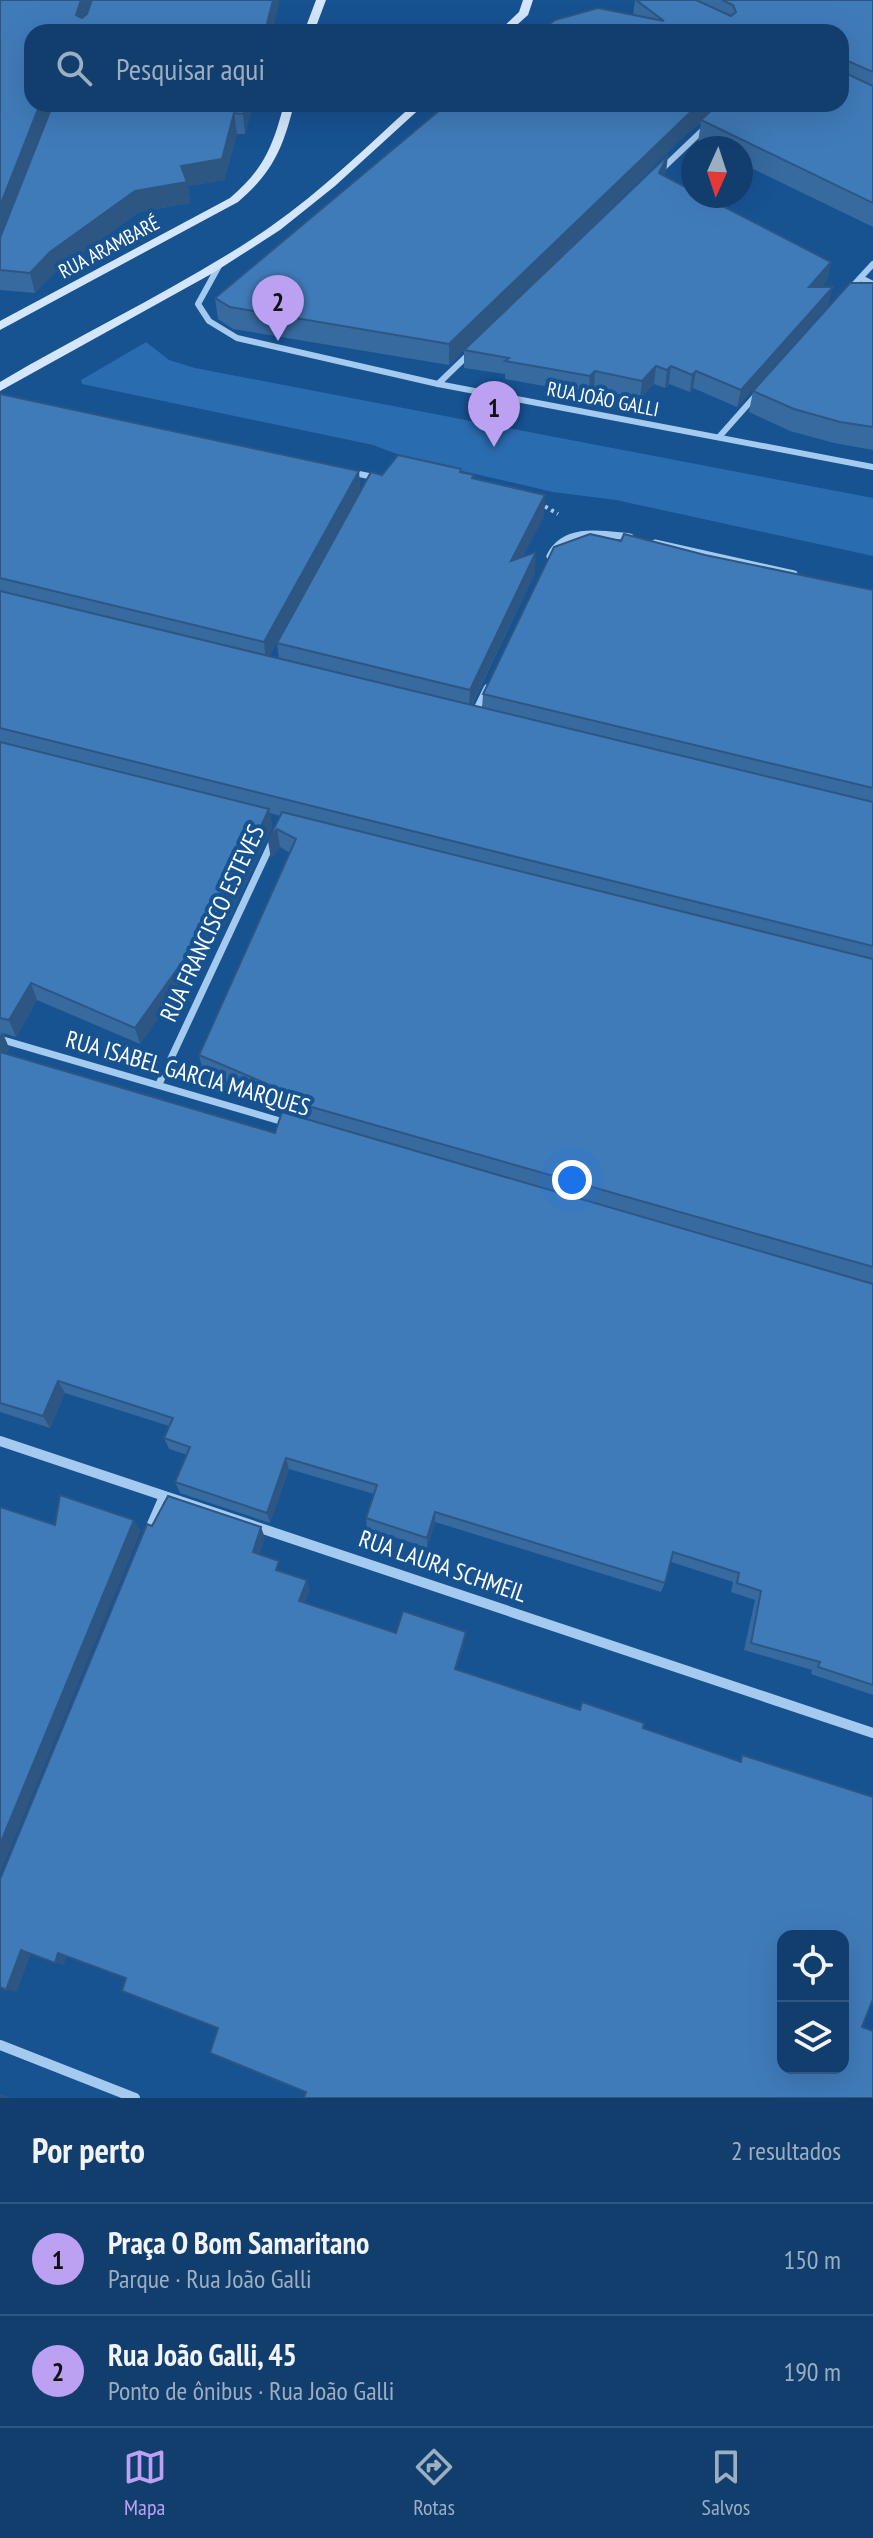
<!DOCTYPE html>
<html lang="pt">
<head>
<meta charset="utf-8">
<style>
	body { margin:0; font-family:"PT Sans Narrow",sans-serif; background:#1e4975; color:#f1f3f6 }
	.controls { position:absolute; right:24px; bottom:24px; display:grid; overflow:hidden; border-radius:16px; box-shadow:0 8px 32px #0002 }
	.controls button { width:72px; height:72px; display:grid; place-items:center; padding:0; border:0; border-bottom:2px solid #305780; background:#113e6d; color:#f1f3f6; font:40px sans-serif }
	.compass { position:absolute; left:681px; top:136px; width:72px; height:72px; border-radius:50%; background:#113e6d; box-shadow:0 8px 32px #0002; rotate:183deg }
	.you { position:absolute; left:572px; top:1180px; width:28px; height:28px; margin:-20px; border:6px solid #fff; border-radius:50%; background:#1a73e8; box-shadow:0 0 0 12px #1a73e833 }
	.badge { display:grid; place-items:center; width:52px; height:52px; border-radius:50%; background:#bca0f2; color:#111; font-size:26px; font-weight:700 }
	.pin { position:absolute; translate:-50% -66px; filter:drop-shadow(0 2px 4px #0008) }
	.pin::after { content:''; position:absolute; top:42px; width:28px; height:24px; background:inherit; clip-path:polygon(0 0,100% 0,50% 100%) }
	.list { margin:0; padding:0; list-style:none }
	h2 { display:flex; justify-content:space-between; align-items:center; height:104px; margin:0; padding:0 32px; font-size:34px }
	h2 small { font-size:26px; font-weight:400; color:#9caec2 }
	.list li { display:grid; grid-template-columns:52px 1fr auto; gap:24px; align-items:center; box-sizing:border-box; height:112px; padding:0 32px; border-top:2px solid #305780 }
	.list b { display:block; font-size:30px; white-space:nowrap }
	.list p { margin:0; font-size:26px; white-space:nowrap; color:#9caec2 }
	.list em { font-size:26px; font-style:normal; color:#9caec2 }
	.icon { flex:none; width:44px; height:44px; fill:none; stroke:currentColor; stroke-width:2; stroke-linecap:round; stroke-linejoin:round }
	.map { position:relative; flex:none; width:873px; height:2098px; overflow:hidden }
	.search { position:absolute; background:#113e6d; box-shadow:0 8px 32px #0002; left:24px; right:24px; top:24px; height:88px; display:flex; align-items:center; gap:20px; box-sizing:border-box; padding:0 28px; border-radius:24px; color:#9caec2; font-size:30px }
	.sheet { height:328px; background:#113e6d }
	nav { display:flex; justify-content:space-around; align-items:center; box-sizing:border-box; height:112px; border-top:2px solid #305780; background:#113e6d; font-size:22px; color:#9caec2 }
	nav a { display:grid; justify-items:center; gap:4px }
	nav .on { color:#bca0f2 }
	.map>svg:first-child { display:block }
</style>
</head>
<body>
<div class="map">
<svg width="873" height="2098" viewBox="0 0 873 2098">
	<rect width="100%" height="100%" fill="#175291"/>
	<path fill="#2a6cb0" d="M146,342L169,360L195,368L873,498V556L616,500L553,492L410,459L373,445L82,384L81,380Z"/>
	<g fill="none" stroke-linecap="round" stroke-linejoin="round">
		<path stroke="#a5caf0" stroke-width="4" stroke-dasharray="3 4" stroke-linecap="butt" d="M539,503L558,514"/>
		<path stroke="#a5caf0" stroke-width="7" d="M147,1532L163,1495"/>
		<g stroke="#a5caf0" stroke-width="6">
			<path d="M661,170L706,127"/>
			<path d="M220,264L198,304L209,321L237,338L438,384L873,467"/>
			<path d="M861,278L873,284"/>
			<path d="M849,290L873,264"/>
			<path d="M438,384L469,354"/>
			<path d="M719,437L758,393"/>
			<path d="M349,472L374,477L372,482"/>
		</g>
		<g stroke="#a5caf0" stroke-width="7">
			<path d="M655,543L794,574"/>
			<path d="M550,556C565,526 603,534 630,537"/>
			<path d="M474,715L487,688"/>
			<path d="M0,1039L287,1123"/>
			<path d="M159,1084L274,838"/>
		</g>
		<g stroke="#a5caf0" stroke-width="10">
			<path d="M0,1441L873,1733"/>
			<path d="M0,2045L135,2098"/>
		</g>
		<g fill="#d3e6fb" fill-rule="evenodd">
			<path d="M316,0H326L314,32H304Z"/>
			<path d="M523,0H533L528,15L509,32H498L519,12Z"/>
			<path d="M284,104H294C283,148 273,172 238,202L0,330V321L230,198C264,169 273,146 284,104Z"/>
			<path d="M414,104H425L335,186L280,230L213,273L0,391V382C89,329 184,286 270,227C322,191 367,146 414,104Z"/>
		</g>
	</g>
	<g fill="#376a9f" fill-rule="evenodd">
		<path d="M0,0H91L86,14L279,4L32,32L1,238L253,104L245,134H237L224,180L188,186L190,203L139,212L54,273L35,293L0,290Z"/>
		<path d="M635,0H873V227L741,163V148H711L698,142L701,122L685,135L489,327L668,155L664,176L831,262L827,280L821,287L829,304L737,407L693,388L690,392L669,384L665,388L654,384L640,399L594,389L588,394L505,379V374L464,368V350L449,365L233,329L218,319L215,298L447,104H841V32H539L633,15Z"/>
		<path d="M873,283V450L834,443L790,431L749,412L753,391Z"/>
		<path d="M0,394L359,471L360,491L269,656L279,659L277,643L382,475L461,469V472L544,516L523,556L535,573L472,705L482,708L483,694L621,541L705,555L873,590V1283L588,1201L873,1284V1695L811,1674L812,1670L744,1650L755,1600L731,1592L733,1582L671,1562L665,1583L661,1592L435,1522L427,1548L367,1528L366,1518L374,1494L289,1469L270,1523L180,1493L175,1482L187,1455L169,1449L164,1438L169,1426L65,1393L50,1428L0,1412ZM270,813L280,816L271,859L280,847L290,853L199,1055L203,1071L288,1107L289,1114L275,1133L6,1054L9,1048L3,1033L16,1037L37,1000L140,1044L229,918L272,827Z"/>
	</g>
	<g fill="#2d5682">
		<path d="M81,0H91L81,32L76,15Z"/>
		<path d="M273,0H279V4L272,32H265Z"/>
		<path d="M40,104H52L0,239V206Z"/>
		<path d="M246,104H253L245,134L243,114Z"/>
		<path d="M699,104H721L685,135L449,365V344Z"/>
		<path d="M234,113L237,134L224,180L188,186L190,203L139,212L54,273L35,293L30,273L50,252L135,191L181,166Z"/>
		<path d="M668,155L666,173L657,191L659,173Z"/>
		<path d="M831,262L827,280L805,305L809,287Z"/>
		<path d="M833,287L829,304L737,407L741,390Z"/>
		<path d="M656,366L654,384L640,399L642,381Z"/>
		<path d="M671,366L669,384L665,388L667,370Z"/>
		<path d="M595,371L594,389L588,394L590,376Z"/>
		<path d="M696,371L693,388L690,392L692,375Z"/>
		<path d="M359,471L360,491L266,661L264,642Z"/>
		<path d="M545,495L544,516L510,582L511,561Z"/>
		<path d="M536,552L535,573L469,710L470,690Z"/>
		<path d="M269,809L272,827L229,918L140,1044L135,1028Z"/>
		<path d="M277,829L280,847L271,859L268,841Z"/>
		<path d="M31,983L37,1000L16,1037L9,1020Z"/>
		<path d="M2,1032L9,1048L0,1064V1036Z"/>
		<path d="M58,1381L65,1393L50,1428L43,1416Z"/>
		<path d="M286,1458L289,1469L270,1523L267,1513Z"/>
		<path d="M435,1512V1522L427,1548V1538Z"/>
		<path d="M134,1520L141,1531L0,1874V1844Z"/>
		<path d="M261,1527L265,1538L257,1563L253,1552Z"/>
		<path d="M307,1580L310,1590L302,1611L299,1601Z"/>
		<path d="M466,1632L465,1641L454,1677L455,1669Z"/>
		<path d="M21,1950L31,1953L17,1992L6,1990Z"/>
		<path d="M58,1953L67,1955L64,1965L55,1963Z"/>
		<path d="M0,2095H3L12,2098H0Z"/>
	</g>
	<g fill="#407bb9" stroke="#2d5682" stroke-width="2" fill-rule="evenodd">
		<path d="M0,0H81L76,15L82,18L87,14L92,0H273L265,32H32V104H40L0,206Z"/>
		<path d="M636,0H696L731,16L736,12L733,5L722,0H873V72L848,61H843L841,64V32H539L555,20L598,8L664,21Z"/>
		<path d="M841,68L843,72L873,86V203L701,120L718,104H841Z"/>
		<path d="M53,104H246L243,114L234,113L222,159L181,166L187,182L135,191L50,252L30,273L0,270V238Z"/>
		<path d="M447,104H699L449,344L230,307L215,298Z"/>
		<path d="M668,155L659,173L693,191V196H703L831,262L809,287H833L741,390L696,371L692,375L671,366L667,370L656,366L642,381L595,371L590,376L505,361L509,358L464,350Z"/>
		<path d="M850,283H873V427L840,422L794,409L753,391Z"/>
		<path d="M0,394L359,471L264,642L0,578Z"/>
		<path d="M398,455L461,469L460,472L474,475L472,478L545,495L511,561L536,552L470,690L277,643L371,472L382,475Z"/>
		<path d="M590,534L621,541L624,534L705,555L873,590V788L483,694L554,547Z"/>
		<path d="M0,591L873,802V946L0,728Z"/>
		<path d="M0,742L269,809L226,901L135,1028L31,983L9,1020L0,1018Z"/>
		<path d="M282,812L873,959V1267L287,1100L289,1093L199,1055L296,839L277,829L268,841Z"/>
		<path d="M0,1052L275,1133L282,1112L873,1284V1685L818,1667L820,1662L751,1643L761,1591L737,1583L739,1573L673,1552L665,1583L435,1512L427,1538L366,1518L377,1485L286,1458L267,1513L175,1482L190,1447L164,1438L173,1418L58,1381L43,1416L0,1403Z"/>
		<path d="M60,1495L134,1520L0,1844V1507L55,1525Z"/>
		<path d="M168,1496L261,1527L253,1552L279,1561L276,1570L307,1580L299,1601L396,1633L403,1611L466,1632L455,1669L580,1710L582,1702L644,1723L643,1728L741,1762L742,1755L873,1797V1999L862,2027L873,2031V2098H304L306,2092L210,2053L218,2028L122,1991L126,1978L58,1953L55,1963L21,1950L6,1990L0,1987V1879L147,1524L152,1526ZM783,1936H843V2068H783Z"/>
	</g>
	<g text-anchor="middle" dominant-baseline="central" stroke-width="8" stroke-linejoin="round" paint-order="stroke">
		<g font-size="20" fill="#fff" stroke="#175291">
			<text transform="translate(109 247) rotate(-28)">RUA ARAMBARÉ</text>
			<text transform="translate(603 399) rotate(11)">RUA JOÃO GALLI</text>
		</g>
		<g font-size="24" fill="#fff" stroke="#175291">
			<text transform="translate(212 923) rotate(-65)">RUA FRANCISCO ESTEVES</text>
			<text transform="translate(188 1073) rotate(16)">RUA ISABEL GARCIA MARQUES</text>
			<text transform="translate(443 1566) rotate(19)">RUA LAURA SCHMEIL</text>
		</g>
	</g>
</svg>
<div class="controls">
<button><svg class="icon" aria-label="locate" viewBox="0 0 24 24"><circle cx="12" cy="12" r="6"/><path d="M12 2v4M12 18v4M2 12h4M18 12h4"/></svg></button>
<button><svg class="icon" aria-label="layers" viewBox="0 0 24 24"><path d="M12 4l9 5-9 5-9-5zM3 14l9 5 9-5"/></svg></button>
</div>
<svg class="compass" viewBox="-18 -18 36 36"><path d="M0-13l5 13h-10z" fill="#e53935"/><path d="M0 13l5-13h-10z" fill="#9caec2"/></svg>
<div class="you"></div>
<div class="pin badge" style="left:494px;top:447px">1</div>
<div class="pin badge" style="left:278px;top:341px">2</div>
<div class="search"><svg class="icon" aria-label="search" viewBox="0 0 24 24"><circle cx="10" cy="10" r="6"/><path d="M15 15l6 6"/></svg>Pesquisar aqui</div>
</div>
<section class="sheet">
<h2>Por perto<small>2 resultados</small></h2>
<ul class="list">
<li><span class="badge">1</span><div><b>Praça O Bom Samaritano</b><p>Parque · Rua João Galli</p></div><em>150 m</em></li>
<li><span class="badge">2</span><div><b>Rua João Galli, 45</b><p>Ponto de ônibus · Rua João Galli</p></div><em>190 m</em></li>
</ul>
</section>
<nav>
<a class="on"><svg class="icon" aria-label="map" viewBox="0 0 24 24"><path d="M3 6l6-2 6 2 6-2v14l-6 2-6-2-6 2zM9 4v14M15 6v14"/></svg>Mapa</a>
<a><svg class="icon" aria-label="directions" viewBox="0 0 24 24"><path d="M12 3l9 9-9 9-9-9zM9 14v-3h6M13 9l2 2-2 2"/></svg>Rotas</a>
<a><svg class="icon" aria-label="saved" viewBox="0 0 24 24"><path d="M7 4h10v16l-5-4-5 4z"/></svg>Salvos</a>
</nav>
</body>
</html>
